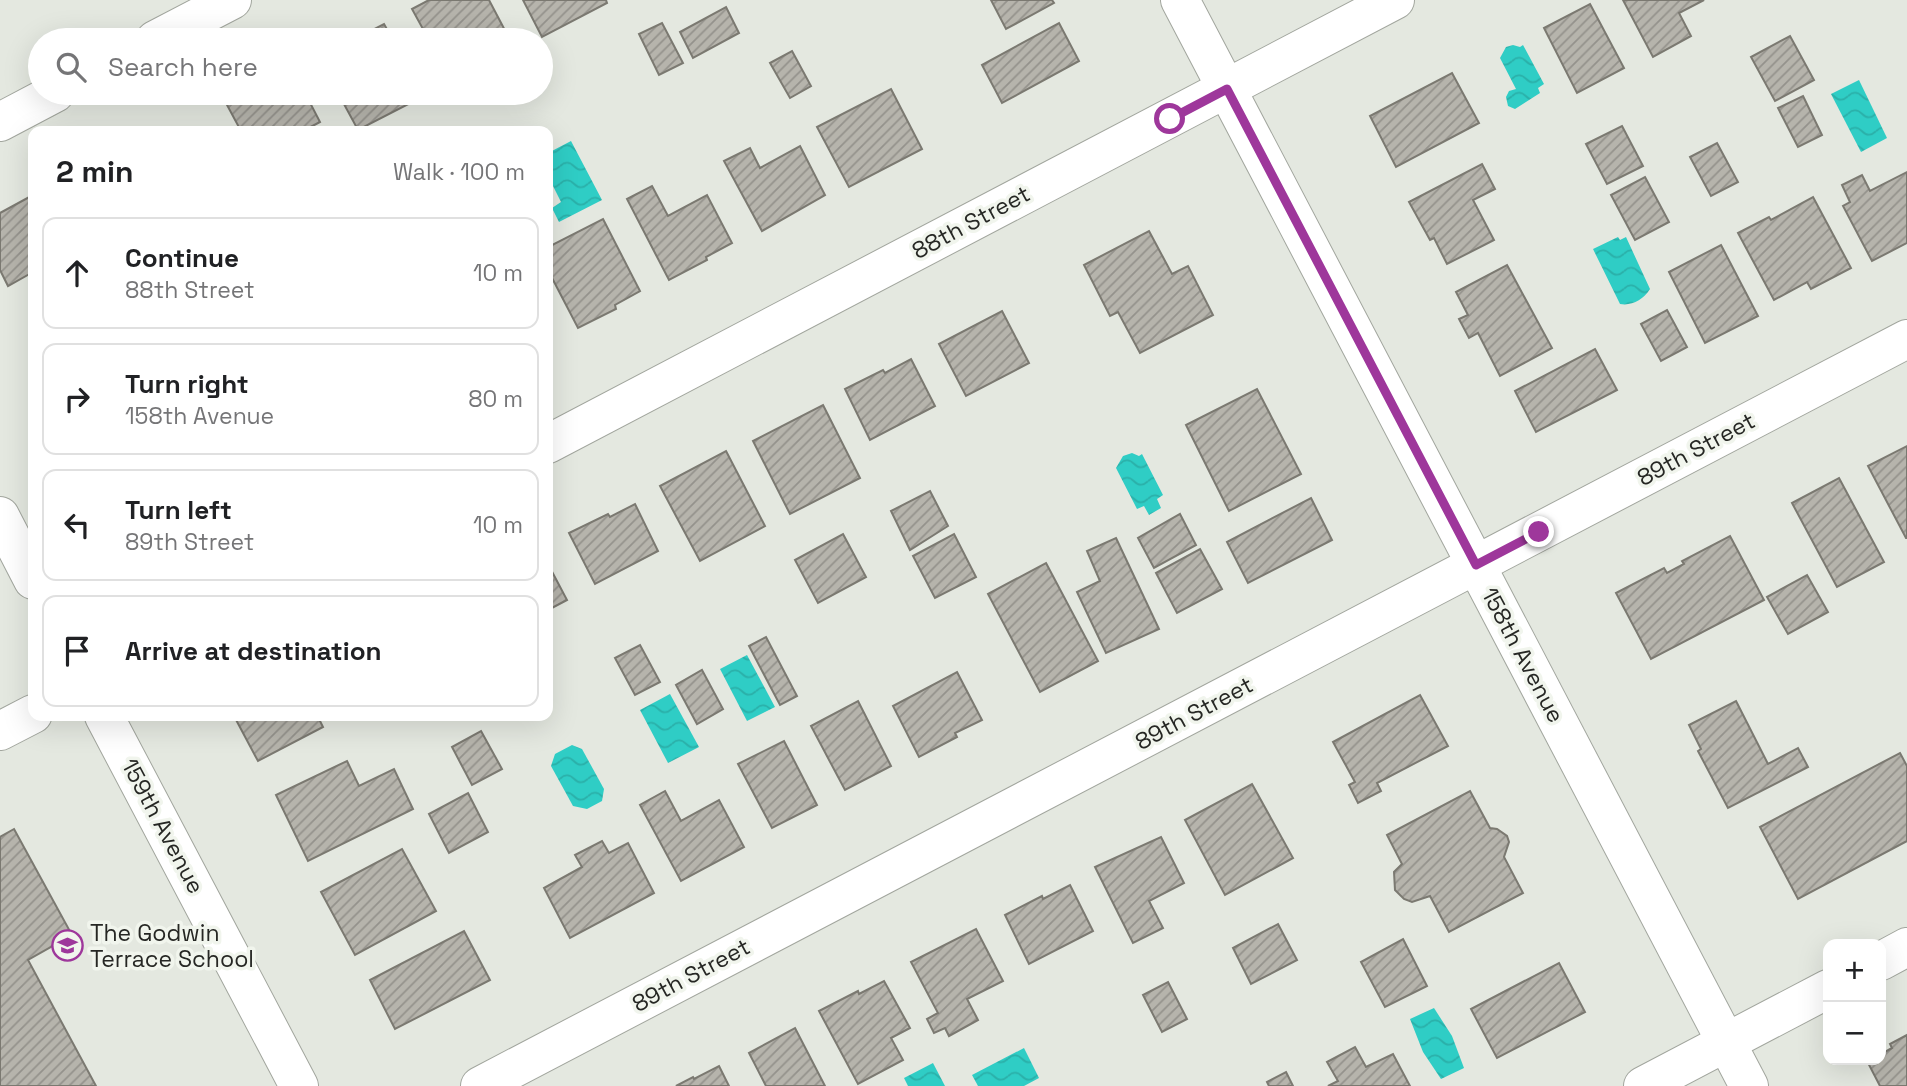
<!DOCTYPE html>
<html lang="en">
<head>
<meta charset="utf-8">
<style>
	body { margin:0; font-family:"Space Grotesk",sans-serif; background:#f2f2f2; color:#202124 }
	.controls { position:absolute; right:21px; bottom:21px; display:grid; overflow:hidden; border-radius:14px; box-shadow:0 7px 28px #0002 }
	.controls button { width:63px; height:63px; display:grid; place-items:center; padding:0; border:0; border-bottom:2px solid #e0e0e0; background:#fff; color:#202124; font:35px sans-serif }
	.stop { position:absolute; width:21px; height:21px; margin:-16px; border:5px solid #9e379b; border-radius:50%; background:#fff }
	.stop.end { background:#9e379b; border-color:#fff; box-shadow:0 2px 7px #0008 }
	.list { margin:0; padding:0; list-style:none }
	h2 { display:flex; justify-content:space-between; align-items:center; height:91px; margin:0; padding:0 28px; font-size:30px }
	h2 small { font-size:23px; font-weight:400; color:#757577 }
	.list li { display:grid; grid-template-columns:46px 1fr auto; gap:21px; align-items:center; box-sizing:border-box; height:112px; margin:0 14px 14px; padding:0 14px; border:2px solid #e0e0e0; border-radius:14px }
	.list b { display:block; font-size:26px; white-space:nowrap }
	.list p { margin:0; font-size:23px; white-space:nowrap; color:#757577 }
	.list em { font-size:23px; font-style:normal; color:#757577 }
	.icon { flex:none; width:38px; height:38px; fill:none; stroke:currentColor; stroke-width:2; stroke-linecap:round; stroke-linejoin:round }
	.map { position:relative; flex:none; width:1907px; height:1086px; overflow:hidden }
	.search { position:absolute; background:#fff; box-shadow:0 7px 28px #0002; left:28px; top:28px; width:525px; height:77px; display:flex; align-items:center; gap:18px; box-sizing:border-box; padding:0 24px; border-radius:38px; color:#757577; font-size:26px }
	.panel { position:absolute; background:#fff; box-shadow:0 7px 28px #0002; left:28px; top:126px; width:525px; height:595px; border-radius:14px }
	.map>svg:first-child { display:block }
</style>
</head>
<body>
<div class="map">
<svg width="1907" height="1086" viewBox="0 0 1907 1086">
	<defs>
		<pattern id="water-waves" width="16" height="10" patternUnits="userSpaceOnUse" patternTransform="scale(1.75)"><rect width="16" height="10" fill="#2fcdc5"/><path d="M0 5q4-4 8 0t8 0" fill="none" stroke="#2ab0a9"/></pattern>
		<pattern id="building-hatch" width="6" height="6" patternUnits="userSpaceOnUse" patternTransform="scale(1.75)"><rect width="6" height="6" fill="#b6b4ac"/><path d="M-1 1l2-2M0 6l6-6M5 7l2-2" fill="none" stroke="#94928c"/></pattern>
	</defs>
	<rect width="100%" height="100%" fill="#e4e8e0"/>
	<g fill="url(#water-waves)">
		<path d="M1513,45L1520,47L1523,45L1544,84L1538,88L1540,93L1515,109L1508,106L1506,97L1509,91L1516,89L1500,58L1506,47Z"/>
		<path d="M1859,80L1887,138L1861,152L1831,94Z"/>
		<path d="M571,141L602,200L559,222L552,208L561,202L548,176V153Z"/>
		<path d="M1618,237L1620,240L1626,237L1650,289C1643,300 1632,306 1620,304L1593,249Z"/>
		<path d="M1132,453L1139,456L1142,454L1163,495L1157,499L1161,508L1149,515L1144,506L1137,509L1116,468L1123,456Z"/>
		<path d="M747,655L775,707L747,721L720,669Z"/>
		<path d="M670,694L699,747L668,763L640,710Z"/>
		<path d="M572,745L582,749L604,789L602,801L587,809L573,806L551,766L555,754Z"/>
		<path d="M1434,1008L1452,1036L1464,1068L1441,1079L1423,1052L1410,1019Z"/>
		<path d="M1024,1048L1039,1078L1024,1086H978L972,1075Z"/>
		<path d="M933,1063L945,1086H908L904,1078Z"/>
	</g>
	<g fill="url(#building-hatch)" stroke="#7b7971" stroke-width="2">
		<path d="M429,0H489L510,40H429L412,9Z"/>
		<path d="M523,0H606L607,3L542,37Z"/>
		<path d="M991,0H1052L1054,3L1006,29Z"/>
		<path d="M1623,0H1704L1679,13L1691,36L1653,57Z"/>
		<path d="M1590,4L1624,68L1577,93L1544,28Z"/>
		<path d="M726,7L739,33L693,58L680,32Z"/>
		<path d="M662,23L683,63L659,75L639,34Z"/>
		<path d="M1059,23L1079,61L1002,103L982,65Z"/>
		<path d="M384,24L393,40H353Z"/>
		<path d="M1790,36L1814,80L1775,101L1751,57Z"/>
		<path d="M792,51L811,86L790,98L770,63Z"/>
		<path d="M1452,73L1479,123L1396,167L1370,116Z"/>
		<path d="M891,89L922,149L849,187L817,127Z"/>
		<path d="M250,93H305L320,122L303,131H241L227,105Z"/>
		<path d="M338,93H420L422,97L358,130Z"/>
		<path d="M1803,96L1822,135L1798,147L1778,108Z"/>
		<path d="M1622,126L1643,166L1607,184L1586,144Z"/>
		<path d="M1717,143L1738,182L1711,196L1690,157Z"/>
		<path d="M800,146L825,195L762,231L724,161L750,148L760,168Z"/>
		<path d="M1482,164L1495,189L1473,200L1494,240L1447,264L1434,238L1430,240L1409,202Z"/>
		<path d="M1907,172V243L1872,261L1843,206L1850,202L1842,185L1862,175L1870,191Z"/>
		<path d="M1645,177L1669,222L1635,240L1611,195Z"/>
		<path d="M652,186L668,216L707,195L732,243L706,257L707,260L669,280L627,199Z"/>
		<path d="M33,195V272L8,286L0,270V213Z"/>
		<path d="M1813,197L1851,268L1811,289L1807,282L1774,300L1738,233L1769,217L1771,220Z"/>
		<path d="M603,219L640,291L615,305L616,309L578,328L551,276L549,278L548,276V247Z"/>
		<path d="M1149,231L1172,274L1188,266L1213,315L1140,353L1118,312L1110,316L1084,265Z"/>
		<path d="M1721,245L1758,316L1705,343L1669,272Z"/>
		<path d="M1507,265L1552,348L1500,376L1478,333L1469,338L1459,319L1468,315L1456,292Z"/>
		<path d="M1667,310L1687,347L1661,361L1641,324Z"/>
		<path d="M1002,311L1029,363L966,396L939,344Z"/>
		<path d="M1595,349L1617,390L1536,432L1515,391Z"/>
		<path d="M911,359L935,406L870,440L845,389L883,370L885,373Z"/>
		<path d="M1257,389L1301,474L1229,511L1186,425Z"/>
		<path d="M823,405L860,478L790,514L753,441Z"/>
		<path d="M1907,446V538H1906L1868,466Z"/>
		<path d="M726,451L765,526L700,561L660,486Z"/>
		<path d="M1839,478L1884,562L1837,587L1792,503Z"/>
		<path d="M930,491L948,526L910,550L891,511Z"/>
		<path d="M1311,498L1332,540L1248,583L1227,542Z"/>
		<path d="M635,504L658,551L595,584L569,533L608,514L610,517Z"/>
		<path d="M1180,514L1196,545L1154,568L1138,538Z"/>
		<path d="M843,534L866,577L818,603L795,560Z"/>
		<path d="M954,534L976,577L935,598L913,556Z"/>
		<path d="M1730,536L1764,600L1651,659L1616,593L1664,568L1667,573L1684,564L1682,561Z"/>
		<path d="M1116,538L1159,629L1106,653L1077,592L1100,581L1087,551Z"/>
		<path d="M1200,549L1222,589L1177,613L1156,573Z"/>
		<path d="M1046,563L1098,661L1040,692L988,594Z"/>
		<path d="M548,564L567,600L548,610Z"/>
		<path d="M1807,575L1828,612L1788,634L1767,597Z"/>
		<path d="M766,637L797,696L780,705L749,646Z"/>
		<path d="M640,645L660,682L635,695L615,658Z"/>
		<path d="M702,670L723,709L697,724L676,685Z"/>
		<path d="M957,672L982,720L955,733L957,737L919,757L893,706Z"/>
		<path d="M1420,695L1448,746L1377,783L1381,791L1358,803L1349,785L1355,782L1333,742Z"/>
		<path d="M858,701L891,766L845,790L811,726Z"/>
		<path d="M1736,701L1768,764L1798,748L1808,767L1728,808L1698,751L1701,749L1689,725Z"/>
		<path d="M234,716H321L318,717L323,727L258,761Z"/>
		<path d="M481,731L502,769L472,785L452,747Z"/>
		<path d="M784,741L817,805L772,828L738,764Z"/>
		<path d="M1900,753L1907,766V841L1798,899L1760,827Z"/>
		<path d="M347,761L359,786L394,769L413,809L308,861L276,795Z"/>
		<path d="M1252,784L1293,858L1225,895L1185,820Z"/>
		<path d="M665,791L681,821L719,800L744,847L681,881L640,805Z"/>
		<path d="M1470,791L1490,828L1497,829L1507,836L1509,842L1504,857L1523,893L1449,932L1430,896L1412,902L1404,899L1395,890L1394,872L1402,864L1387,835Z"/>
		<path d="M468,793L488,832L449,853L429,814Z"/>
		<path d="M14,829L72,935L28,960L96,1086H0V837Z"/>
		<path d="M1161,837L1184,883L1149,901L1163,928L1133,943L1095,867Z"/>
		<path d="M602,841L609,853L628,843L654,893L570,938L544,888L582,867L575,855Z"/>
		<path d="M402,849L436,911L355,955L321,892Z"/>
		<path d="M1070,885L1093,931L1029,964L1005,915L1042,896L1043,899Z"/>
		<path d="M1278,924L1297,960L1251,984L1233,948Z"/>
		<path d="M976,929L1003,981L967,999L978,1020L949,1036L945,1028L934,1033L927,1019L938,1013L911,962Z"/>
		<path d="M464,931L490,980L395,1029L370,980Z"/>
		<path d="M1403,939L1427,986L1385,1007L1361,962Z"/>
		<path d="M1559,963L1585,1012L1497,1058L1471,1009Z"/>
		<path d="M884,981L910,1028L891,1038L903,1060L858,1084L819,1011L858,991L859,994Z"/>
		<path d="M1168,982L1187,1019L1162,1032L1143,995Z"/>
		<path d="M795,1028L825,1086H766L749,1053Z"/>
		<path d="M1907,1035V1086H1880L1867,1061L1881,1060V1054L1892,1048L1890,1044Z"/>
		<path d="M1355,1047L1366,1067L1393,1054L1410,1086H1328L1338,1081L1327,1062Z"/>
		<path d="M719,1066L729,1086H676L693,1077L694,1079Z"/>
		<path d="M1286,1072L1293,1086H1269L1267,1082Z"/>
	</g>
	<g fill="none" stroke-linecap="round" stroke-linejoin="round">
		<defs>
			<g id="minor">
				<path d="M1180,0L1749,1086"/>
				<path d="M155,40L232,0"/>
				<path d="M0,122L55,93"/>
				<path d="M548,444L1395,0"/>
				<path d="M0,516L33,580"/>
				<path d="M104,716L299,1086"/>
				<path d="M0,731L33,714"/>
				<path d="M1881,961L1907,947"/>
				<path d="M480,1086L1907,339"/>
				<path d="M1643,1086L1828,989"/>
			</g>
		</defs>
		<use href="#minor" stroke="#a2a69e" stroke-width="40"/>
		<use href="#minor" stroke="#fff" stroke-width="38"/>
	</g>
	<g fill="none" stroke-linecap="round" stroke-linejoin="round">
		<path stroke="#9e379b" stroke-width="9" d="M1170,119L1227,89L1476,565L1539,532"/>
	</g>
	<defs>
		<symbol id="school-ring" viewBox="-11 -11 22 22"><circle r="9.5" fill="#f1f5ed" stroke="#9e379b" stroke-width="1.5"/><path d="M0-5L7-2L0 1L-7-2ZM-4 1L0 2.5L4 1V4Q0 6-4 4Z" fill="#9e379b"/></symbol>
	</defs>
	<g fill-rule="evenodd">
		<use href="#school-ring" x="50" y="928" width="35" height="35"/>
	</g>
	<g text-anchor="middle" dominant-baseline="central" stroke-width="7" stroke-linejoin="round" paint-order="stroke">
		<g font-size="23" fill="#262724" stroke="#f1f5ed">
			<text transform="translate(971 222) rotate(-28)">88th Street</text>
			<text transform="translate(1696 449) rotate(-28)">89th Street</text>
			<text transform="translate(1523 655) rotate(62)">158th Avenue</text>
			<text transform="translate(1194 713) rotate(-28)">89th Street</text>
			<text transform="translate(163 826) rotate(62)">159th Avenue</text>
			<text transform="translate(691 975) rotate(-28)">89th Street</text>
		</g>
		<g font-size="23" fill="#262724" stroke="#f1f5ed" text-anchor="start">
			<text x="90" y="933">The Godwin<tspan x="90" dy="26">Terrace School</tspan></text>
		</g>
	</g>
</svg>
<div class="controls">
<button>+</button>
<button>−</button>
</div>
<div class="stop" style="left:1170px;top:119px"></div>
<div class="stop end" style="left:1539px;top:532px"></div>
<div class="search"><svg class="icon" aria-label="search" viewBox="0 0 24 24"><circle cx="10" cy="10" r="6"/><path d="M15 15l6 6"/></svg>Search here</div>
<section class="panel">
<h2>2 min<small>Walk · 100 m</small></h2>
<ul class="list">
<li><svg class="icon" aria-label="ahead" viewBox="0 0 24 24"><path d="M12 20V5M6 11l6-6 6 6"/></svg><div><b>Continue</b><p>88th Street</p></div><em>10 m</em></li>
<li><svg class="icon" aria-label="right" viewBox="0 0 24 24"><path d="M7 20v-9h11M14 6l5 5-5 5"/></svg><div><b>Turn right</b><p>158th Avenue</p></div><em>80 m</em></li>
<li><svg class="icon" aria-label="left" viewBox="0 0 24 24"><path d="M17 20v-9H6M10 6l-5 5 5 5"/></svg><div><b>Turn left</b><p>89th Street</p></div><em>10 m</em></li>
<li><svg class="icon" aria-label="arrive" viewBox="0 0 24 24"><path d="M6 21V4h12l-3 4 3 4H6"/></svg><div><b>Arrive at destination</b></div></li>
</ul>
</section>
</div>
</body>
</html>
